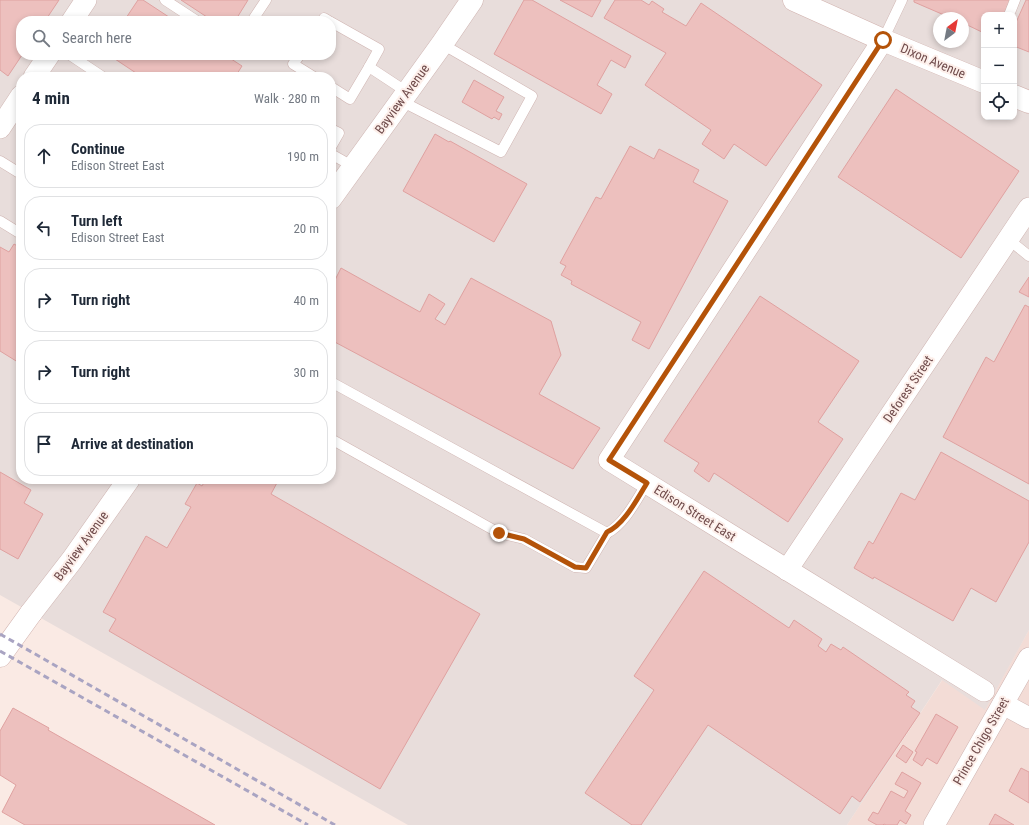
<!DOCTYPE html>
<html lang="en">
<head>
<meta charset="utf-8">
<style>
	body { margin:0; font-family:"Roboto Condensed",sans-serif; background:#f6f6f7; color:#1f2937 }
	.controls { position:absolute; right:12px; top:12px; display:grid; overflow:hidden; border-radius:8px; box-shadow:0 2px 6px #0003 }
	.controls button { width:36px; height:36px; display:grid; place-items:center; padding:0; border:0; border-bottom:1px solid #e0e1e3; background:#fff; color:#1f2937; font:20px sans-serif }
	.compass { position:absolute; left:933px; top:12px; width:36px; height:36px; border-radius:50%; background:#fff; box-shadow:0 2px 6px #0003; rotate:32deg }
	.stop { position:absolute; width:12px; height:12px; margin:-9px; border:3px solid #b45309; border-radius:50%; background:#fff }
	.stop.end { background:#b45309; border-color:#fff; box-shadow:0 1px 4px #0008 }
	.list { margin:0; padding:0; list-style:none }
	h2 { display:flex; justify-content:space-between; align-items:center; height:52px; margin:0; padding:0 16px; font-size:17px }
	h2 small { font-size:13px; font-weight:400; color:#747a83 }
	.list li { display:grid; grid-template-columns:26px 1fr auto; gap:12px; align-items:center; box-sizing:border-box; height:64px; margin:0 8px 8px; padding:0 8px; border:1px solid #e0e1e3; border-radius:16px }
	.list b { display:block; font-size:15px; white-space:nowrap }
	.list p { margin:0; font-size:13px; white-space:nowrap; color:#747a83 }
	.list em { font-size:13px; font-style:normal; color:#747a83 }
	.icon { flex:none; width:22px; height:22px; fill:none; stroke:currentColor; stroke-width:2; stroke-linecap:round; stroke-linejoin:round }
	.map { position:relative; flex:none; width:1029px; height:825px; overflow:hidden }
	.search { position:absolute; background:#fff; box-shadow:0 2px 6px #0003; left:16px; top:16px; width:320px; height:44px; display:flex; align-items:center; gap:10px; box-sizing:border-box; padding:0 14px; border-radius:16px; color:#747a83; font-size:15px }
	.panel { position:absolute; background:#fff; box-shadow:0 2px 6px #0003; left:16px; top:72px; width:320px; height:412px; border-radius:16px }
	.map>svg:first-child { display:block }
</style>
</head>
<body>
<div class="map">
<svg width="1029" height="825" viewBox="0 0 1029 825">
	<rect width="100%" height="100%" fill="#faeae4"/>
	<path fill="#f3dcd6" d="M1029,630V825H847L943,679L985,709Z"/>
	<path fill="#e8dddb" fill-rule="evenodd" d="M0,0H1029V630L985,710L942,680L847,825H408L0,595ZM984,15H1014V117H984ZM939,18H963V42H939ZM21,21H331V55H21ZM21,77H331V479H21Z"/>
	<g fill="#edc0be" stroke="#dfa1a0">
		<path d="M0,0H59L45,21H21V55H22L8,76L0,70Z"/>
		<path d="M138,0H143L175,21H124Z"/>
		<path d="M181,0H248L235,21H213Z"/>
		<path d="M524,0H532L631,56L625,68L611,60L597,85L612,94L601,114L494,54Z"/>
		<path d="M560,0H601L592,17Z"/>
		<path d="M615,0H641L649,5L652,1L664,9L662,12L686,26L701,3L822,85L766,166L734,144L724,159L702,144L711,130L645,85L666,53L604,18Z"/>
		<path d="M914,0H1010L1004,15H984V33L963,23V18H951L914,2Z"/>
		<path d="M1026,0H1029V52L1014,46V27Z"/>
		<path d="M109,55H225L242,66L235,77H142Z"/>
		<path d="M474,80L504,97L496,111L502,114L499,120L494,117L492,119L462,102Z"/>
		<path d="M896,89L1019,171L961,258L838,177Z"/>
		<path d="M435,134L449,142L450,141L527,184L494,242L403,191Z"/>
		<path d="M630,146L654,159L659,149L699,170L693,182L728,201L649,349L632,340L641,322L571,284L572,281L561,275L566,266L560,263L596,197L601,199Z"/>
		<path d="M14,244L21,248V364L0,351V247L9,252Z"/>
		<path d="M341,268L420,312L429,294L445,304L435,319L445,325L471,278L551,321L561,355L539,394L600,428L573,469L331,340V288Z"/>
		<path d="M1029,277V297L1019,292Z"/>
		<path d="M760,296L859,361L818,422L843,439L788,522L714,473L709,482L694,471L699,463L664,441Z"/>
		<path d="M1025,305L1029,307V484L943,437L986,357L994,362Z"/>
		<path d="M941,452L1029,501V542L996,602L971,588L953,621L874,577L873,579L854,568L869,541L873,544L901,493L915,500Z"/>
		<path d="M0,472L31,490L24,503L43,514L18,559L0,549Z"/>
		<path d="M206,479H279L271,494L480,614L380,789L109,631L116,619L103,612L146,536L167,548L191,507L185,504L197,483L202,486Z"/>
		<path d="M704,571L789,628L794,620L822,639L818,646L826,652L831,644L841,650L843,647L909,692L906,695L915,701L911,707L920,713L860,802L852,796L840,814L708,725L641,825H632L585,793L654,690L634,676Z"/>
		<path d="M13,708L49,728L48,730L215,825H25L2,812L16,785L0,775V731Z"/>
		<path d="M936,714L958,727L937,764L927,758L922,766L913,760L917,752L915,751Z"/>
		<path d="M903,745L913,752L906,763L896,756Z"/>
		<path d="M1021,768L1029,772V803L1009,791Z"/>
		<path d="M902,772L921,783L905,811L911,815L906,824L900,820L897,825H886L884,824L883,825H877L868,820L873,812L878,814L891,791L904,798L908,791L895,784Z"/>
		<path d="M995,814L1014,825H989Z"/>
	</g>
	<g fill="none" stroke-linecap="round" stroke-linejoin="round">
		<defs>
			<g id="service">
				<path d="M165,0L197,21"/>
				<path d="M1009,15L1015,0"/>
				<path d="M252,21L266,0"/>
				<path d="M322,21L324,18L329,21"/>
				<path d="M331,22L379,49L369,67"/>
				<path d="M883,40L902,0"/>
				<path d="M70,55L103,77"/>
				<path d="M300,55L293,64L314,77"/>
				<path d="M331,87L350,99L369,67L407,92"/>
				<path d="M401,101L501,152L532,96L442,44"/>
				<path d="M331,129L339,133L331,147"/>
				<path d="M331,154L354,167"/>
				<path d="M0,161L21,174"/>
				<path d="M0,221L21,234"/>
				<path d="M1008,239L1029,256"/>
				<path d="M331,382L607,533L586,568L575,567L524,539L499,533L331,439"/>
				<path d="M607,533C624,525 637,499 647,483"/>
			</g>
			<g id="minor">
				<path d="M72,21L86,0"/>
				<path d="M883,40L609,460L984,691"/>
				<path d="M34,77L49,55"/>
				<path d="M0,128L21,96"/>
				<path d="M787,570L1029,208"/>
				<path d="M1003,704L1029,718"/>
				<path d="M934,825L1029,658"/>
			</g>
			<g id="tertiary">
				<path d="M331,198L442,44L472,0"/>
				<path d="M31,613L72,560L129,479"/>
			</g>
			<g id="secondary">
				<path d="M794,0L883,40L984,82"/>
				<path d="M1014,96L1029,102"/>
				<path d="M0,656L31,613"/>
			</g>
		</defs>
		<use href="#service" stroke="#cfb4b1" stroke-width="11"/>
		<use href="#minor" stroke="#cfb4b1" stroke-width="22"/>
		<use href="#tertiary" stroke="#cfb4b1" stroke-width="23"/>
		<use href="#secondary" stroke="#d1b2ae" stroke-width="23"/>
		<use href="#service" stroke="#fff" stroke-width="10"/>
		<use href="#minor" stroke="#fff" stroke-width="21"/>
		<use href="#tertiary" stroke="#fff" stroke-width="22"/>
		<use href="#secondary" stroke="#fff" stroke-width="22"/>
		<g stroke="#a9a4c2" stroke-width="3" stroke-dasharray="6 4" stroke-linecap="butt">
			<path d="M0,634L335,825"/>
			<path d="M0,651L308,825"/>
		</g>
	</g>
	<g fill="none" stroke-linecap="round" stroke-linejoin="round">
		<path stroke="#b45309" stroke-width="5" d="M499,533L524,539L575,567L586,568L607,532C624,525 637,499 647,483L609,460L883,40"/>
	</g>
	<g text-anchor="middle" dominant-baseline="central" stroke-width="4" stroke-linejoin="round" paint-order="stroke">
		<g font-size="13" fill="#704c4c" stroke="#fdefea">
			<text transform="translate(933 61) rotate(23)">Dixon Avenue</text>
			<text transform="translate(402 99) rotate(-54)">Bayview Avenue</text>
			<text transform="translate(908 389) rotate(-56)">Deforest Street</text>
			<text transform="translate(695 513) rotate(32)">Edison Street East</text>
			<text transform="translate(81 546) rotate(-54)">Bayview Avenue</text>
			<text transform="translate(981 741) rotate(-60)">Prince Chigo Street</text>
		</g>
	</g>
</svg>
<div class="controls">
<button>+</button>
<button>−</button>
<button><svg class="icon" aria-label="locate" viewBox="0 0 24 24"><circle cx="12" cy="12" r="6"/><path d="M12 2v4M12 18v4M2 12h4M18 12h4"/></svg></button>
</div>
<svg class="compass" viewBox="-18 -18 36 36"><path d="M0-13l5 13h-10z" fill="#e53935"/><path d="M0 13l5-13h-10z" fill="#747a83"/></svg>
<div class="stop" style="left:883px;top:40px"></div>
<div class="stop end" style="left:499px;top:533px"></div>
<div class="search"><svg class="icon" aria-label="search" viewBox="0 0 24 24"><circle cx="10" cy="10" r="6"/><path d="M15 15l6 6"/></svg>Search here</div>
<section class="panel">
<h2>4 min<small>Walk · 280 m</small></h2>
<ul class="list">
<li><svg class="icon" aria-label="ahead" viewBox="0 0 24 24"><path d="M12 20V5M6 11l6-6 6 6"/></svg><div><b>Continue</b><p>Edison Street East</p></div><em>190 m</em></li>
<li><svg class="icon" aria-label="left" viewBox="0 0 24 24"><path d="M17 20v-9H6M10 6l-5 5 5 5"/></svg><div><b>Turn left</b><p>Edison Street East</p></div><em>20 m</em></li>
<li><svg class="icon" aria-label="right" viewBox="0 0 24 24"><path d="M7 20v-9h11M14 6l5 5-5 5"/></svg><div><b>Turn right</b></div><em>40 m</em></li>
<li><svg class="icon" aria-label="right" viewBox="0 0 24 24"><path d="M7 20v-9h11M14 6l5 5-5 5"/></svg><div><b>Turn right</b></div><em>30 m</em></li>
<li><svg class="icon" aria-label="arrive" viewBox="0 0 24 24"><path d="M6 21V4h12l-3 4 3 4H6"/></svg><div><b>Arrive at destination</b></div></li>
</ul>
</section>
</div>
</body>
</html>
